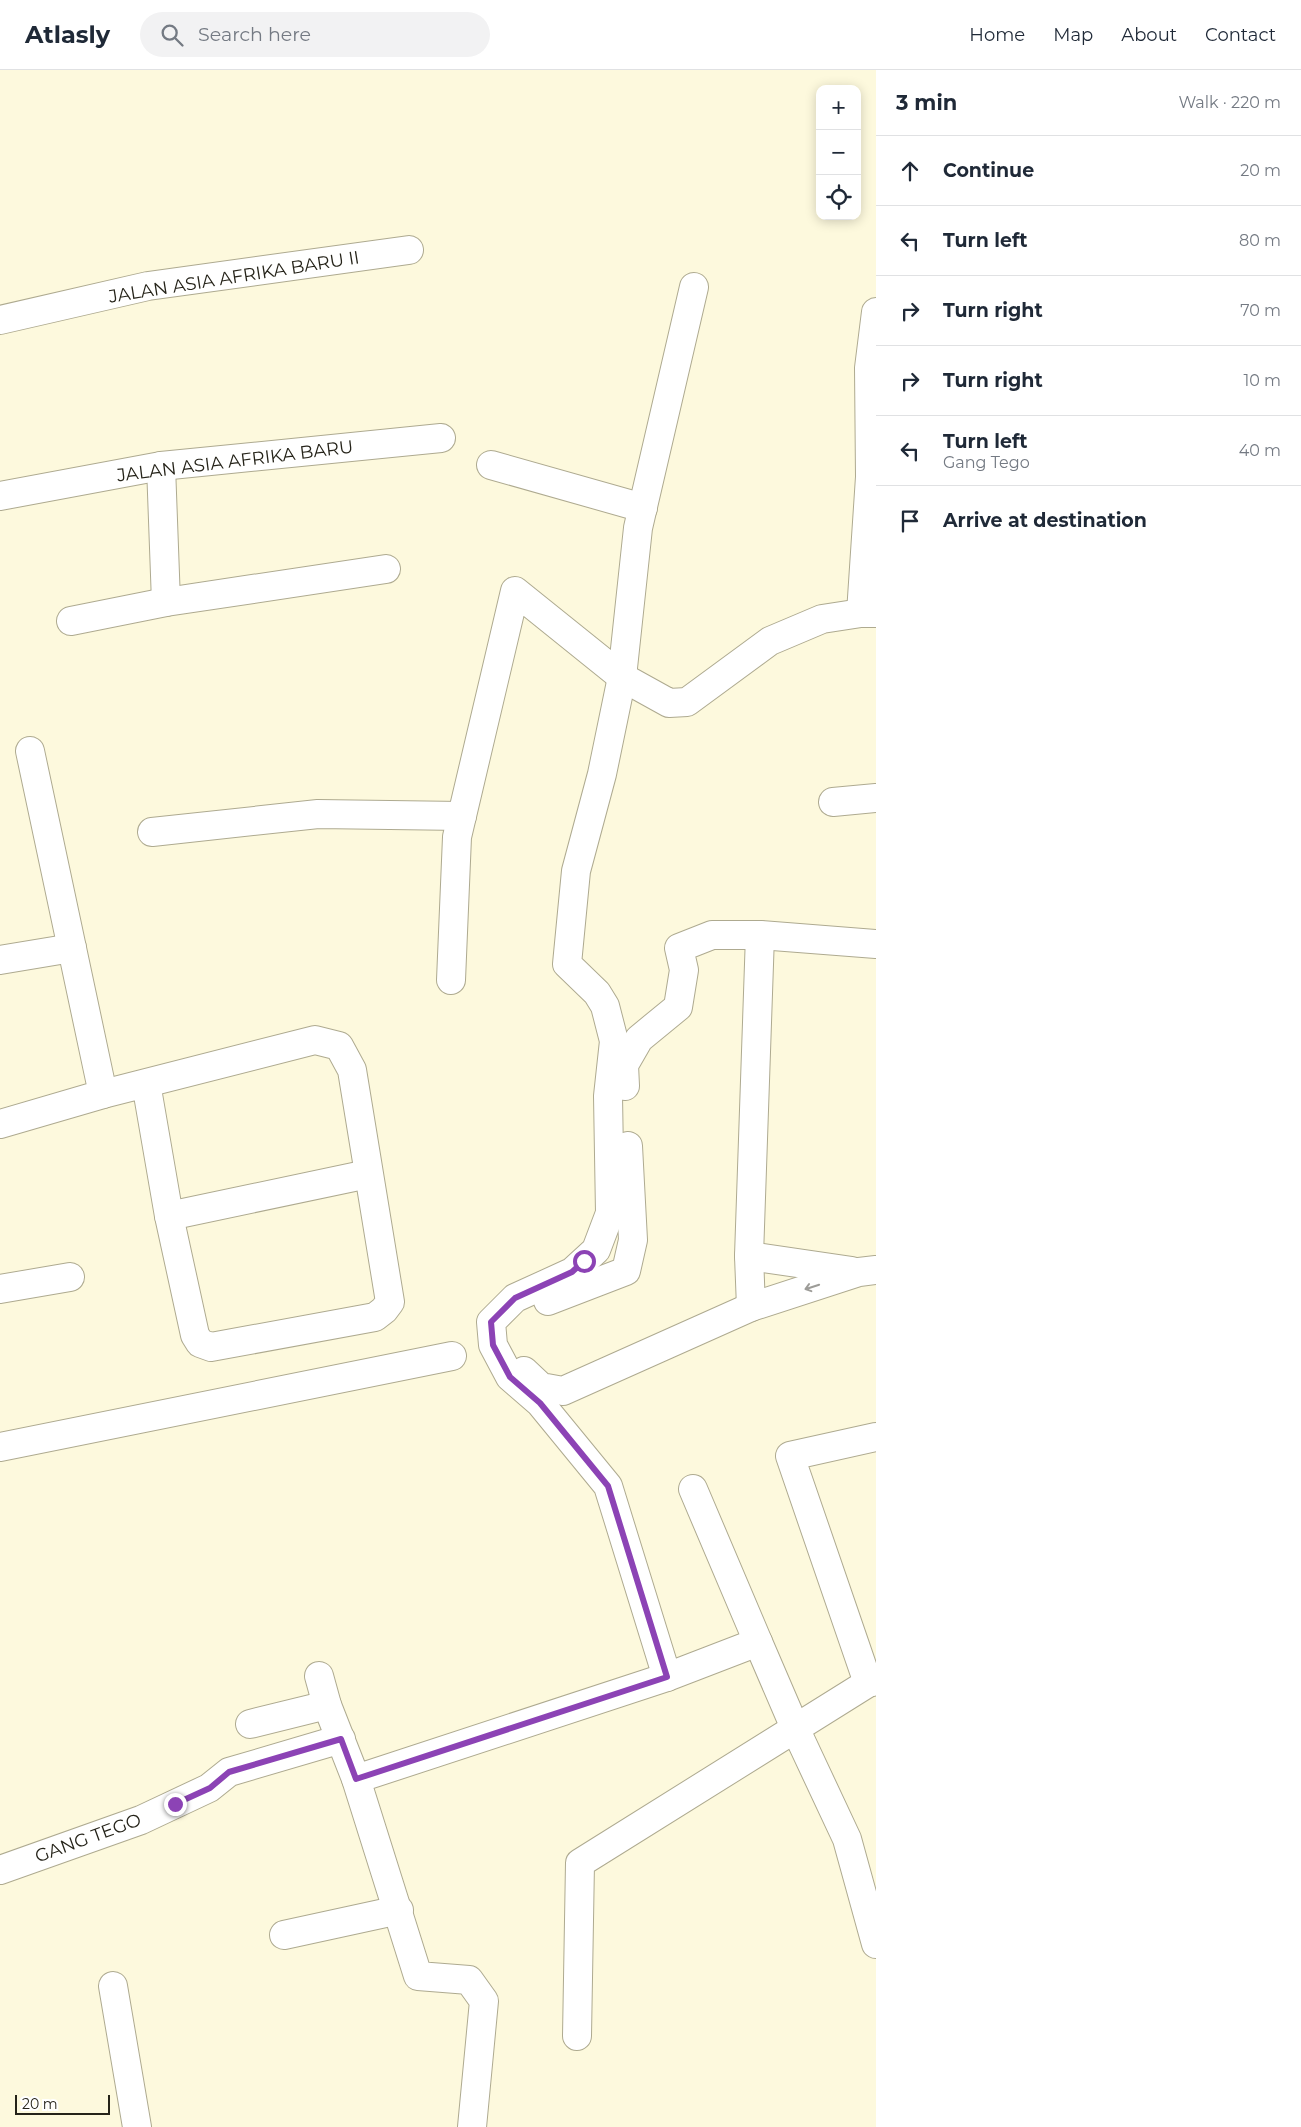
<!DOCTYPE html>
<html lang="en">
<head>
<meta charset="utf-8">
<style>
	body { margin:0; font-family:Montserrat,sans-serif; background:#f2f2f3; color:#1f2937 }
	.controls { position:absolute; right:15px; top:15px; display:grid; overflow:hidden; border-radius:10px; box-shadow:0 2px 12px #0003 }
	.controls button { width:45px; height:45px; display:grid; place-items:center; padding:0; border:0; border-bottom:1px solid #e0e1e3; background:#fff; color:#1f2937; font:25px sans-serif }
	.scale { position:absolute; left:15px; bottom:12px; width:95px; box-sizing:border-box; padding-left:5px; border:2px solid #252319; border-top:0; font-size:14px; line-height:18px; white-space:nowrap; color:#252319; -webkit-text-stroke:4px #fff; paint-order:stroke }
	.stop { position:absolute; width:15px; height:15px; margin:-11px; border:4px solid #8c43b5; border-radius:50%; background:#fff }
	.stop.end { background:#8c43b5; border-color:#fff; box-shadow:0 1px 5px #0008 }
	.list { margin:0; padding:0; list-style:none }
	h2 { display:flex; justify-content:space-between; align-items:center; height:65px; margin:0; padding:0 20px; font-size:21px }
	h2 small { font-size:16px; font-weight:400; color:#747a83 }
	.list li { display:grid; grid-template-columns:32px 1fr auto; gap:15px; align-items:center; box-sizing:border-box; height:70px; padding:0 20px; border-top:1px solid #e0e1e3 }
	.list b { display:block; font-size:19px; white-space:nowrap }
	.list p { margin:0; font-size:16px; white-space:nowrap; color:#747a83 }
	.list em { font-size:16px; font-style:normal; color:#747a83 }
	.icon { flex:none; width:28px; height:28px; fill:none; stroke:currentColor; stroke-width:2; stroke-linecap:round; stroke-linejoin:round }
	.map { position:relative; flex:none; width:876px; height:2057px; overflow:hidden }
	header { display:flex; align-items:center; gap:30px; box-sizing:border-box; height:70px; padding:0 25px; background:#fff; border-bottom:1px solid #e0e1e3 }
	header strong { font-size:24px }
	nav { display:flex; gap:28px; margin-inline-start:auto; font-size:18px }
	.search { width:350px; height:45px; background:#f2f2f3; display:flex; align-items:center; gap:12px; box-sizing:border-box; padding:0 18px; border-radius:28px; color:#747a83; font-size:19px }
	main { display:flex }
	aside { flex:1; background:#fff }
	.map>svg:first-child { display:block }
</style>
</head>
<body>
<header>
<strong>Atlasly</strong>
<div class="search"><svg class="icon" aria-label="search" viewBox="0 0 24 24"><circle cx="10" cy="10" r="6"/><path d="M15 15l6 6"/></svg>Search here</div>
<nav><a>Home</a><a>Map</a><a>About</a><a>Contact</a></nav>
</header>
<main>
<div class="map">
<svg width="876" height="2057" viewBox="0 0 876 2057">
	<rect width="100%" height="100%" fill="#fdf9dd"/>
	<g fill="none" stroke-linecap="round" stroke-linejoin="round">
		<defs>
			<g id="minor">
				<path d="M0,250L148,216L409,180"/>
				<path d="M491,395L643,438"/>
				<path d="M161,396L166,532"/>
				<path d="M0,426L161,396L441,368"/>
				<path d="M861,543L870,407L869,298L876,242"/>
				<path d="M71,551L166,532L386,499"/>
				<path d="M833,732L876,728"/>
				<path d="M152,762L318,744L462,746"/>
				<path d="M0,890L72,878"/>
				<path d="M451,910L457,767L515,521L622,607L669,633L687,632L770,571L822,549L861,543H876"/>
				<path d="M625,1016L624,995L639,969L678,937L684,900L679,878L712,865H760L876,874"/>
				<path d="M103,1024L315,970L339,976L352,1000L390,1232L384,1240L375,1247L211,1277L200,1273L195,1265L169,1146L146,1013"/>
				<path d="M0,1054L103,1024L30,681"/>
				<path d="M169,1146L368,1104"/>
				<path d="M749,1186L852,1201"/>
				<path d="M0,1219L70,1207"/>
				<path d="M548,1231L626,1201L633,1170L628,1076"/>
				<path d="M751,1237L749,1186L760,865"/>
				<path d="M524,1301L541,1317L563,1321L751,1237L859,1202L876,1200"/>
				<path d="M0,1377L452,1286"/>
				<path d="M758,1572L795,1658L847,1769L876,1874"/>
				<path d="M319,1606L327,1635L356,1709L418,1906L469,1910L484,1931L472,2057"/>
				<path d="M667,1607L608,1416L540,1333L510,1307L493,1275L491,1252L515,1228L572,1202L596,1180L610,1143L608,1026L614,971L605,936L597,923L567,894L576,801L602,704L622,607L638,458L694,217"/>
				<path d="M868,1613L790,1386L876,1367"/>
				<path d="M250,1654L327,1635"/>
				<path d="M356,1709L667,1607L758,1572L693,1419"/>
				<path d="M0,1800L141,1750L209,1718L229,1702L341,1669"/>
				<path d="M284,1865L399,1840"/>
				<path d="M113,1916L137,2057"/>
				<path d="M577,1966L580,1793L868,1613L876,1611"/>
			</g>
		</defs>
		<use href="#minor" stroke="#aeaa90" stroke-width="30"/>
		<use href="#minor" stroke="#fff" stroke-width="28"/>
	</g>
	<defs><path id="oneway-shaft" d="M-6 0H5M1.5-3L5.5 0L1.5 3" fill="none" stroke-width="1.6" stroke-linecap="round" stroke-linejoin="round" transform="scale(1.25)"/></defs>
	<use stroke="#9d9c98" href="#oneway-shaft" transform="translate(812 1217) rotate(162)"/>
	<g fill="none" stroke-linecap="round" stroke-linejoin="round">
		<path stroke="#8c43b5" stroke-width="6" d="M175,1734L210,1718L229,1702L341,1669L356,1709L667,1607L608,1416L540,1333L510,1307L493,1275L491,1252L515,1228L572,1202L584,1191"/>
	</g>
	<g text-anchor="middle" dominant-baseline="central" stroke-width="4" stroke-linejoin="round" paint-order="stroke">
		<g font-size="18" fill="#252319" stroke="#fff">
			<text transform="translate(234 207) rotate(-9)">JALAN ASIA AFRIKA BARU II</text>
			<text transform="translate(235 391) rotate(-7)">JALAN ASIA AFRIKA BARU</text>
			<text transform="translate(88 1768) rotate(-20)">GANG TEGO</text>
		</g>
	</g>
</svg>
<div class="controls">
<button>+</button>
<button>−</button>
<button><svg class="icon" aria-label="locate" viewBox="0 0 24 24"><circle cx="12" cy="12" r="6"/><path d="M12 2v4M12 18v4M2 12h4M18 12h4"/></svg></button>
</div>
<div class="scale">20 m</div>
<div class="stop" style="left:584px;top:1191px"></div>
<div class="stop end" style="left:175px;top:1734px"></div>
</div>
<aside>
<h2>3 min<small>Walk · 220 m</small></h2>
<ul class="list">
<li><svg class="icon" aria-label="ahead" viewBox="0 0 24 24"><path d="M12 20V5M6 11l6-6 6 6"/></svg><div><b>Continue</b></div><em>20 m</em></li>
<li><svg class="icon" aria-label="left" viewBox="0 0 24 24"><path d="M17 20v-9H6M10 6l-5 5 5 5"/></svg><div><b>Turn left</b></div><em>80 m</em></li>
<li><svg class="icon" aria-label="right" viewBox="0 0 24 24"><path d="M7 20v-9h11M14 6l5 5-5 5"/></svg><div><b>Turn right</b></div><em>70 m</em></li>
<li><svg class="icon" aria-label="right" viewBox="0 0 24 24"><path d="M7 20v-9h11M14 6l5 5-5 5"/></svg><div><b>Turn right</b></div><em>10 m</em></li>
<li><svg class="icon" aria-label="left" viewBox="0 0 24 24"><path d="M17 20v-9H6M10 6l-5 5 5 5"/></svg><div><b>Turn left</b><p>Gang Tego</p></div><em>40 m</em></li>
<li><svg class="icon" aria-label="arrive" viewBox="0 0 24 24"><path d="M6 21V4h12l-3 4 3 4H6"/></svg><div><b>Arrive at destination</b></div></li>
</ul>
</aside>
</main>
</body>
</html>
